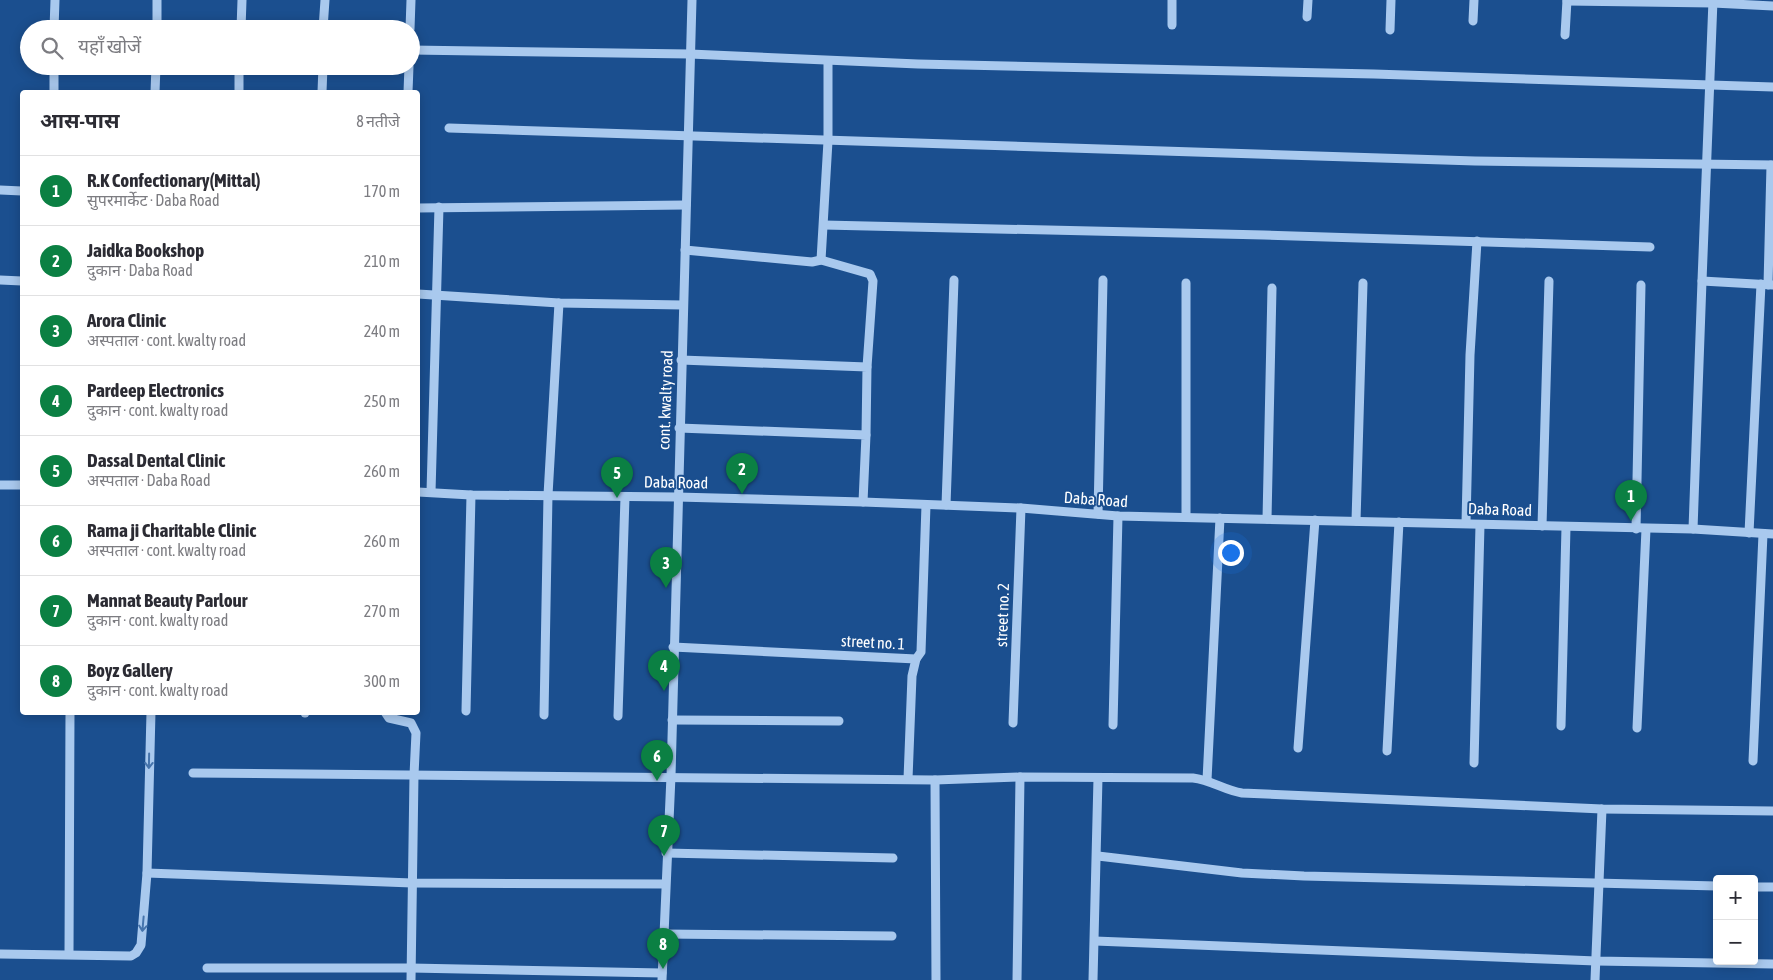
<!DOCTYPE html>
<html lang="hi">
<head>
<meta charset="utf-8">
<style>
	body { margin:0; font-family:"Asap Condensed","Noto Sans Devanagari",sans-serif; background:#f2f2f3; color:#2b2b33 }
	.controls { position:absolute; right:15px; bottom:15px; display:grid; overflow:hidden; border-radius:5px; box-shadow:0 2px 12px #0003 }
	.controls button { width:45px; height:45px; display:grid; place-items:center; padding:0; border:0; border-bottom:1px solid #e1e1e2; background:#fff; color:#2b2b33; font:25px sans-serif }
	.you { position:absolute; left:1230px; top:552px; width:18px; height:18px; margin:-12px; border:4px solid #fff; border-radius:50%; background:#1a73e8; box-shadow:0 0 0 8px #1a73e833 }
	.badge { display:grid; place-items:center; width:32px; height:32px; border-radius:50%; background:#0b8043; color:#fff; font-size:16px; font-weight:700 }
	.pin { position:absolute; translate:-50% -41px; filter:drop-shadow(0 1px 2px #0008) }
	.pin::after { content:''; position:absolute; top:26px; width:18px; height:15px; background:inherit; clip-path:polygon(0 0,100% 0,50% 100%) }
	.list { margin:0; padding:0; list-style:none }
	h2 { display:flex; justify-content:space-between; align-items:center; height:65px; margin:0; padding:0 20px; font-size:21px }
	h2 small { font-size:16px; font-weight:400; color:#7c7c81 }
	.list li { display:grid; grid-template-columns:32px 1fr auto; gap:15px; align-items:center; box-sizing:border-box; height:70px; padding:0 20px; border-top:1px solid #e1e1e2 }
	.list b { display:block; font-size:19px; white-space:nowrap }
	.list p { margin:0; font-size:16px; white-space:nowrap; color:#7c7c81 }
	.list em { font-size:16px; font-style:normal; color:#7c7c81 }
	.icon { flex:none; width:28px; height:28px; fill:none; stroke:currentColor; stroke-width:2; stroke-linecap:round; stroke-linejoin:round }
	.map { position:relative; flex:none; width:1773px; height:980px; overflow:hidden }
	.search { position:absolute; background:#fff; box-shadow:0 2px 12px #0003; left:20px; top:20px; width:400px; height:55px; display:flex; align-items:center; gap:12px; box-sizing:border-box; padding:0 18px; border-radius:28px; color:#7c7c81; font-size:19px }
	.panel { position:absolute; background:#fff; box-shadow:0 2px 12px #0003; left:20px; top:90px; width:400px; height:625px; border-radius:5px }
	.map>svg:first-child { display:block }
</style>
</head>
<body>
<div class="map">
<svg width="1773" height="980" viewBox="0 0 1773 980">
	<rect width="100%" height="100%" fill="#1b4f8f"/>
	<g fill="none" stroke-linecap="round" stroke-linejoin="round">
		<g stroke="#a9c9ee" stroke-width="9">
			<path d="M1172,0V25"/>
			<path d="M1713,0L1702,281L1773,285"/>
			<path d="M1567,1L1713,3L1773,6"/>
			<path d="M1307,17L1308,0"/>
			<path d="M1473,21L1474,0"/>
			<path d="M54,29L55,0"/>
			<path d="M157,29V0"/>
			<path d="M241,29L242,0"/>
			<path d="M323,29L325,0"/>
			<path d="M410,29L411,0"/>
			<path d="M1390,30L1391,0"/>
			<path d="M1565,35L1567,0"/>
			<path d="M411,50L690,54L918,64L1374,74L1773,87"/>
			<path d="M54,92V66"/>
			<path d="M155,92L156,66"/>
			<path d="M239,92V66"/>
			<path d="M322,92L323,66"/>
			<path d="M408,92L409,66"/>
			<path d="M449,128L1475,161L1773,165"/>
			<path d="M0,190L22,191"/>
			<path d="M418,208L686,205"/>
			<path d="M824,225L1264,235L1650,247"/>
			<path d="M685,250L812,262L821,260L870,274L873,281L867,367"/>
			<path d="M821,260L828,141V62"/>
			<path d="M0,280L22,281"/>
			<path d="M1186,283V517"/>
			<path d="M1768,285L1771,165"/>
			<path d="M418,294L559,303L683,305"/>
			<path d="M681,360L867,367L866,435"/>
			<path d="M679,428L866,435L863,502"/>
			<path d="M0,485H22"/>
			<path d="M418,492L471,495L677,497L863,502L1021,508L1118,516L1693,529L1773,534"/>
			<path d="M431,492L439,207"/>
			<path d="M946,505L954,280"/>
			<path d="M1098,514L1103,280"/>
			<path d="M1267,519L1272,288"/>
			<path d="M1356,521L1363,283"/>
			<path d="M1466,523L1470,355L1477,241"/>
			<path d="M1542,526L1549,281"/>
			<path d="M1636,529L1641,285"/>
			<path d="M1693,529L1702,281"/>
			<path d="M1749,533L1761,284"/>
			<path d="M673,647L916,659L921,652L926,505"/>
			<path d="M466,711L471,495"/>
			<path d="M385,712L389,718L411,723L416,733L414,775L411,980"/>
			<path d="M305,713V712"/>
			<path d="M544,715L548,495L559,303"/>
			<path d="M618,716L625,497"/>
			<path d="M672,720L839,721"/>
			<path d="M1013,723L1021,508"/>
			<path d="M1113,725L1118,516"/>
			<path d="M1561,726L1566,527"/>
			<path d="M1637,728L1646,529"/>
			<path d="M1298,748L1315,520"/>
			<path d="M1387,751L1399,522"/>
			<path d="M1753,761L1763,534"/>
			<path d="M1474,763L1480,525"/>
			<path d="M193,773L935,780L1020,777L1193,778C1211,780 1224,790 1242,793L1602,809L1773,811"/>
			<path d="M908,779L912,676L916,659"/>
			<path d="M935,780L936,980"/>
			<path d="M1207,780L1220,518"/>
			<path d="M666,853L893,858"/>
			<path d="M1098,856L1242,873L1304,876L1717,886"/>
			<path d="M147,873L412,883L664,884"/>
			<path d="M1754,887H1773"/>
			<path d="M663,934L892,936"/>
			<path d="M1095,941L1596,961L1773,964"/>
			<path d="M0,954L131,956L136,953L141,945L147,873L151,712"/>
			<path d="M69,954L70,712"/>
			<path d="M207,968H411L662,973"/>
			<path d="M662,980L671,776L692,0"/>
			<path d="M1017,980L1020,777"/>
			<path d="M1093,980L1098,778"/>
			<path d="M1595,980L1602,809"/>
		</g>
	</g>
	<defs><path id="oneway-shaft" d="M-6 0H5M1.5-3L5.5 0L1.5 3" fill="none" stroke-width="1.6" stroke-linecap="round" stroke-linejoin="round" transform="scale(1.25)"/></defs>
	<g stroke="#4674ac">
		<use href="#oneway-shaft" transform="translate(149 761) rotate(91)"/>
		<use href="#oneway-shaft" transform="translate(143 924) rotate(95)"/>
	</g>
	<g text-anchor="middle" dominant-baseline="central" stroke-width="4" stroke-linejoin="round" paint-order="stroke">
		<g font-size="16" fill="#fff" stroke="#1b4f8f">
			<text transform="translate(665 400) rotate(-88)">cont. kwalty road</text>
			<text transform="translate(676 482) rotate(1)">Daba Road</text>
			<text transform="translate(1096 499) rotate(4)">Daba Road</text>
			<text transform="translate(1500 509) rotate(2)">Daba Road</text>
			<text transform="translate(1002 615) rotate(-88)">street no. 2</text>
			<text transform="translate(873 642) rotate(3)">street no. 1</text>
		</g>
	</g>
</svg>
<div class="controls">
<button>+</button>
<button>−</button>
</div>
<div class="you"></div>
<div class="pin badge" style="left:1631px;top:521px">1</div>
<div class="pin badge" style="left:742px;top:494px">2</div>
<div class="pin badge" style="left:666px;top:588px">3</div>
<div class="pin badge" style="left:664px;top:691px">4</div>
<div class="pin badge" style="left:617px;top:498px">5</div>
<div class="pin badge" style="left:657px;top:781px">6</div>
<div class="pin badge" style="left:664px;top:856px">7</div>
<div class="pin badge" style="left:663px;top:969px">8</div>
<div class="search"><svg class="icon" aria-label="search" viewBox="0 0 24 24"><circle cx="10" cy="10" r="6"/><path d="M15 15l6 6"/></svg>यहाँ खोजें</div>
<section class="panel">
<h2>आस-पास<small>8 नतीजे</small></h2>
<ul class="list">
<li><span class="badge">1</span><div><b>R.K Confectionary(Mittal)</b><p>सुपरमार्केट · Daba Road</p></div><em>170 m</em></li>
<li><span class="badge">2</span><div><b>Jaidka Bookshop</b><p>दुकान · Daba Road</p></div><em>210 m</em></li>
<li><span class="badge">3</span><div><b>Arora Clinic</b><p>अस्पताल · cont. kwalty road</p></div><em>240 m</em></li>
<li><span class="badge">4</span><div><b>Pardeep Electronics</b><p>दुकान · cont. kwalty road</p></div><em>250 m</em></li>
<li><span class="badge">5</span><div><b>Dassal Dental Clinic</b><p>अस्पताल · Daba Road</p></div><em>260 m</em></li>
<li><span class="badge">6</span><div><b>Rama ji Charitable Clinic</b><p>अस्पताल · cont. kwalty road</p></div><em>260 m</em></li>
<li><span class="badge">7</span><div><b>Mannat Beauty Parlour</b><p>दुकान · cont. kwalty road</p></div><em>270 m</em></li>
<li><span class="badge">8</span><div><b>Boyz Gallery</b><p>दुकान · cont. kwalty road</p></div><em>300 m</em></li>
</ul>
</section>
</div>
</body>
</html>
